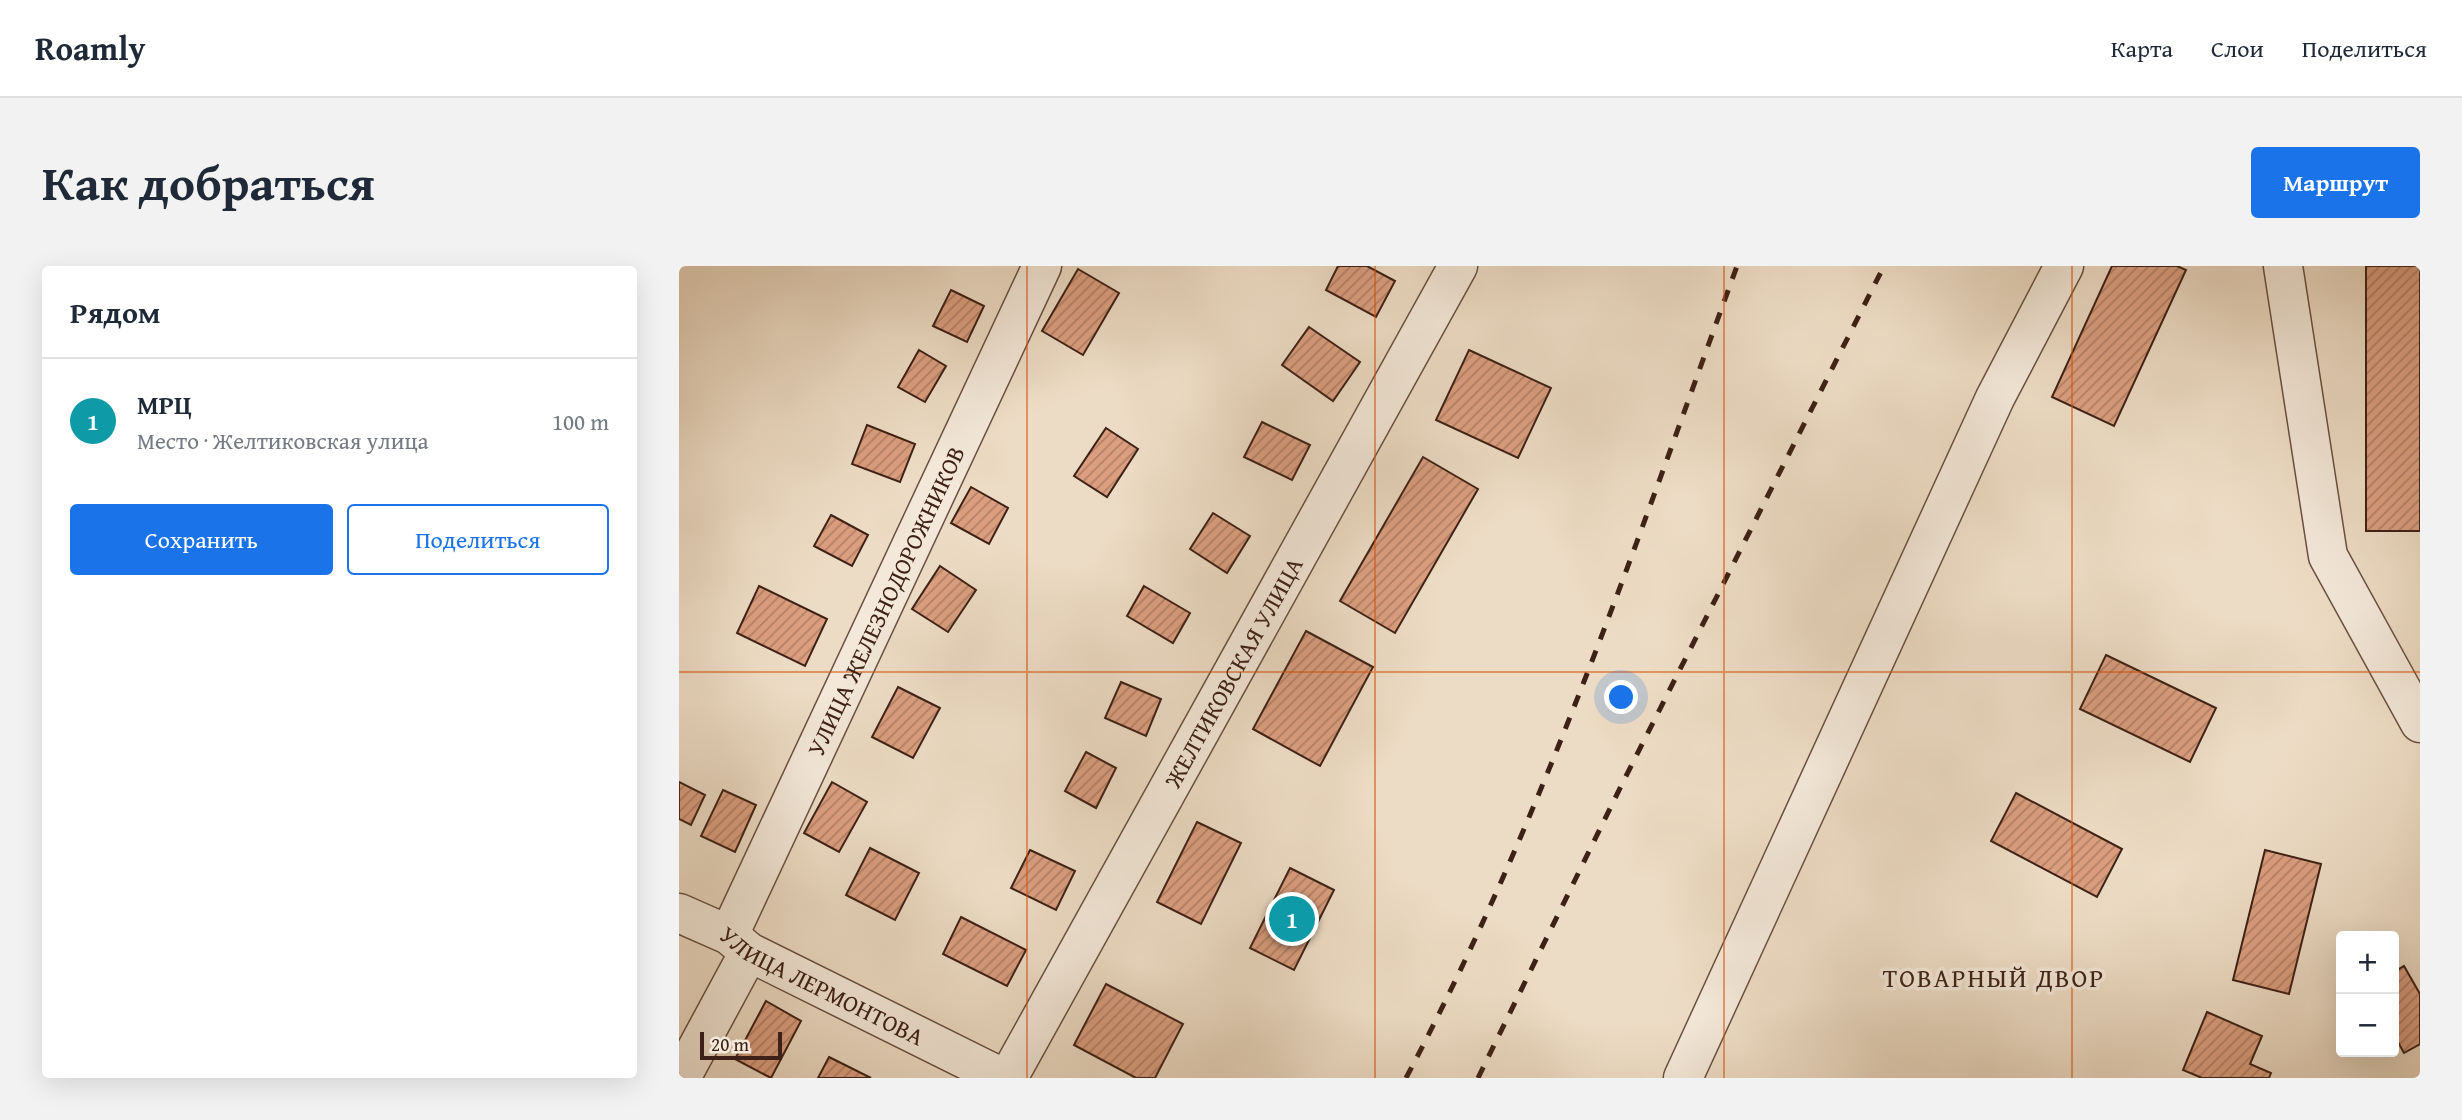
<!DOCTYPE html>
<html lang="ru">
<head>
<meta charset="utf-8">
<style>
	body { margin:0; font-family:"Gentium Book Plus",serif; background:#f2f2f3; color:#1f2937 }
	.controls { position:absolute; right:21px; bottom:21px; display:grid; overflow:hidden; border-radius:7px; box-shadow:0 7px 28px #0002 }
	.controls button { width:63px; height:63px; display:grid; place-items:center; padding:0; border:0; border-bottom:2px solid #e0e1e3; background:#fff; color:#1f2937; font:35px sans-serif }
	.scale { position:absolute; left:21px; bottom:18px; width:82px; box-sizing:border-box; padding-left:7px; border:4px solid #3e2116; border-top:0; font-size:19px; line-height:24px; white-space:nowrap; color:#3e2116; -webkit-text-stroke:5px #f3e8d9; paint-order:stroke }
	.you { position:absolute; left:943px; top:432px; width:24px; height:24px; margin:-18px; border:5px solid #fff; border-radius:50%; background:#1a73e8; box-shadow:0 0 0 10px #1a73e833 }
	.badge { display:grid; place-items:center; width:46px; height:46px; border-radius:50%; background:#1a73e8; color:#fff; font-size:23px; font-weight:700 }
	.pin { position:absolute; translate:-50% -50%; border:4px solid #fff; box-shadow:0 2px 7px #0006 }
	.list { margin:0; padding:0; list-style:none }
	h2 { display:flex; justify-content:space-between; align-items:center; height:91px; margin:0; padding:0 28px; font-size:30px }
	h2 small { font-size:23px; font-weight:400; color:#747a83 }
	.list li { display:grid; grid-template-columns:46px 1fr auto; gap:21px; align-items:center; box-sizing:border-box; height:126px; padding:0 28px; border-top:2px solid #e0e1e3 }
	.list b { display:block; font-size:26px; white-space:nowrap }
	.list p { margin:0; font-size:23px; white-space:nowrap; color:#747a83 }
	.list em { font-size:23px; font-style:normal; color:#747a83 }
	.actions { display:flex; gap:14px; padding:21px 28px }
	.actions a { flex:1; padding:16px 0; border:2px solid #1a73e8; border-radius:7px; text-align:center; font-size:24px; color:#1a73e8 }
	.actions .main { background:#1a73e8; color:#fff }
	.map { position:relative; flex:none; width:1741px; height:812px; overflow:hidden; border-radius:7px }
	header { display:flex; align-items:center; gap:42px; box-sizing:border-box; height:98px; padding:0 35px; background:#fff; border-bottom:2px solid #e0e1e3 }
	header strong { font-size:33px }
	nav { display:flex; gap:38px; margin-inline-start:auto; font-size:24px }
	.intro { display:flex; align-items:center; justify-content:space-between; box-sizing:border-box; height:168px; padding:0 42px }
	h1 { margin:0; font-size:49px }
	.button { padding:18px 32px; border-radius:7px; background:#1a73e8; color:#fff; font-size:24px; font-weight:700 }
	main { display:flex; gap:42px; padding:0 42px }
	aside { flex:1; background:#fff; border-radius:7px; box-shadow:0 7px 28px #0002 }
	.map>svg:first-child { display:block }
</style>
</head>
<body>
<header>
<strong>Roamly</strong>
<nav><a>Карта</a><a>Слои</a><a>Поделиться</a></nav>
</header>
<div class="intro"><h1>Как добраться</h1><a class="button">Маршрут</a></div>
<main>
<aside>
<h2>Рядом<small></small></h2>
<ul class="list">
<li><span class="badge" style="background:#0f9aa8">1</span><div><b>МРЦ</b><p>Место · Желтиковская улица</p></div><em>100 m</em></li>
</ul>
<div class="actions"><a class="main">Сохранить</a><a>Поделиться</a></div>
</aside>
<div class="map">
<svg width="1741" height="812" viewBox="0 0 1741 812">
	<defs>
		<pattern id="building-hatch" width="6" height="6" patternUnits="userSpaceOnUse" patternTransform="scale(1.75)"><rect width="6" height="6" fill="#db9f80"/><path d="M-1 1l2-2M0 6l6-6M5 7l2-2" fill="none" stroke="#b38168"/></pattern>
	</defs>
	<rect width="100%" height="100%" fill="#eddcc5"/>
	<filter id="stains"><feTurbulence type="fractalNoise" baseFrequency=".00286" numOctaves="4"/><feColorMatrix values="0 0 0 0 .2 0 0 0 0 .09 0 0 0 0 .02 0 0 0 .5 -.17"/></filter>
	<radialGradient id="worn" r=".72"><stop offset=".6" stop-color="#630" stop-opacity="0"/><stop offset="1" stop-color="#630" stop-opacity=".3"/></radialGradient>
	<g fill="url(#building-hatch)" stroke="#3e2116" stroke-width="2">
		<path d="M659,0H688L716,15L697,51L647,24Z"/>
		<path d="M1433,0H1498L1507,4L1435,160L1373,131Z"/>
		<rect x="1687" y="0" width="54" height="265"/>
		<path d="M399,3L440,27L404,89L363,65Z"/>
		<path d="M272,24L305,40L288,76L254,60Z"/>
		<path d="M630,61L681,96L654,135L603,99Z"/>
		<path d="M240,84L267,100L246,136L219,121Z"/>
		<path d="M790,84L872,122L839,192L757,154Z"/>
		<path d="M583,156L631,179L613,214L565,191Z"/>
		<path d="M188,159L236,178L221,216L173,198Z"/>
		<path d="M427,162L459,183L428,231L395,210Z"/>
		<path d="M744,191L799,223L716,367L661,335Z"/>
		<path d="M292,221L329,242L310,278L272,257Z"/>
		<path d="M534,247L571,270L548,307L511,283Z"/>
		<path d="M152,249L189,269L173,300L135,280Z"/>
		<path d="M261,300L297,324L269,366L233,343Z"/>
		<path d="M80,320L148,353L126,400L58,367Z"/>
		<path d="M465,320L511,347L494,377L448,350Z"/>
		<path d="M627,365L694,401L641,500L574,463Z"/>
		<path d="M1427,389L1537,442L1511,496L1401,443Z"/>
		<path d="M442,416L482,433L467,470L426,452Z"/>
		<path d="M219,421L261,442L234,492L193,471Z"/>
		<path d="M407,486L437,502L417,542L386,525Z"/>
		<path d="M0,516L26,529L12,559L0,553Z"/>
		<path d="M153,516L188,536L160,586L125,567Z"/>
		<path d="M44,524L77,539L56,586L22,570Z"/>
		<path d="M1337,527L1443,583L1418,631L1312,575Z"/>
		<path d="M518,556L562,577L522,658L478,636Z"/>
		<path d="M191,582L240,607L216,654L167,629Z"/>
		<path d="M351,584L396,605L377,644L332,622Z"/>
		<path d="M1586,584L1642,598L1610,728L1554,714Z"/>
		<path d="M611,602L655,624L615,704L571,682Z"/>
		<path d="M282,651L347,684L328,720L264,688Z"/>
		<path d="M1725,700L1741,728V778L1725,787L1715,769V706Z"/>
		<path d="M427,718L504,758L476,812H457L395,779Z"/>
		<path d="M87,735L122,755L92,812L56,793Z"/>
		<path d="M1528,746L1583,770L1571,798L1592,807L1590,812H1523L1504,804Z"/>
		<path d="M150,791L192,812H139Z"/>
	</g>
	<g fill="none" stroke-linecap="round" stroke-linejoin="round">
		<defs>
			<g id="minor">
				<path d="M1604,0L1649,290L1741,457"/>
				<path id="s1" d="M0,647L50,669L70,686L324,812"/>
				<path id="s2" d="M50,669L363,0"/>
				<path d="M2,812L70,686"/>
				<path id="s3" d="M329,812L779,0"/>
				<path d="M1004,812L1316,132L1385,0"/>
			</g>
		</defs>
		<use href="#minor" stroke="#6a5042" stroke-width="41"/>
		<use href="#minor" stroke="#f3e8d9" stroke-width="38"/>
		<g stroke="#3e2116" stroke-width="5" stroke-dasharray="12 12" stroke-linecap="butt">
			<path d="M727,812C864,554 958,274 1058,0"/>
			<path d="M799,812L944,516L1205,0"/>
		</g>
	</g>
	<path fill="none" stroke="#d7530d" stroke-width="2" stroke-opacity="0.55" d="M348,0V812M696,0V812M1045,0V812M1393,0V812M0,406H1741"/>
	<g text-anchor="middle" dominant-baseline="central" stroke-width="7" stroke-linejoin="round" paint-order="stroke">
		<g font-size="24" fill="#3e2116" stroke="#f3e8d9">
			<text stroke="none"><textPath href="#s2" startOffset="369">УЛИЦА ЖЕЛЕЗНОДОРОЖНИКОВ</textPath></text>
			<text stroke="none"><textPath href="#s3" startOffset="464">ЖЕЛТИКОВСКАЯ УЛИЦА</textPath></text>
			<text stroke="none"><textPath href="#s1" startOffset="161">УЛИЦА ЛЕРМОНТОВА</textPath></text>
		</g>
		<g font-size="26" letter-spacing="2" fill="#3e2116" stroke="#f3e8d9">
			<text x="1315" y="711">ТОВАРНЫЙ ДВОР</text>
		</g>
	</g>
	<rect width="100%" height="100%" filter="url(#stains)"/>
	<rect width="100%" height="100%" fill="url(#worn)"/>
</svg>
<div class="controls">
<button>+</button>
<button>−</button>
</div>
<div class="scale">20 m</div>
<div class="you"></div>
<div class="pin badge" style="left:613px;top:653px;background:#0f9aa8">1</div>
</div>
</main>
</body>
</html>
